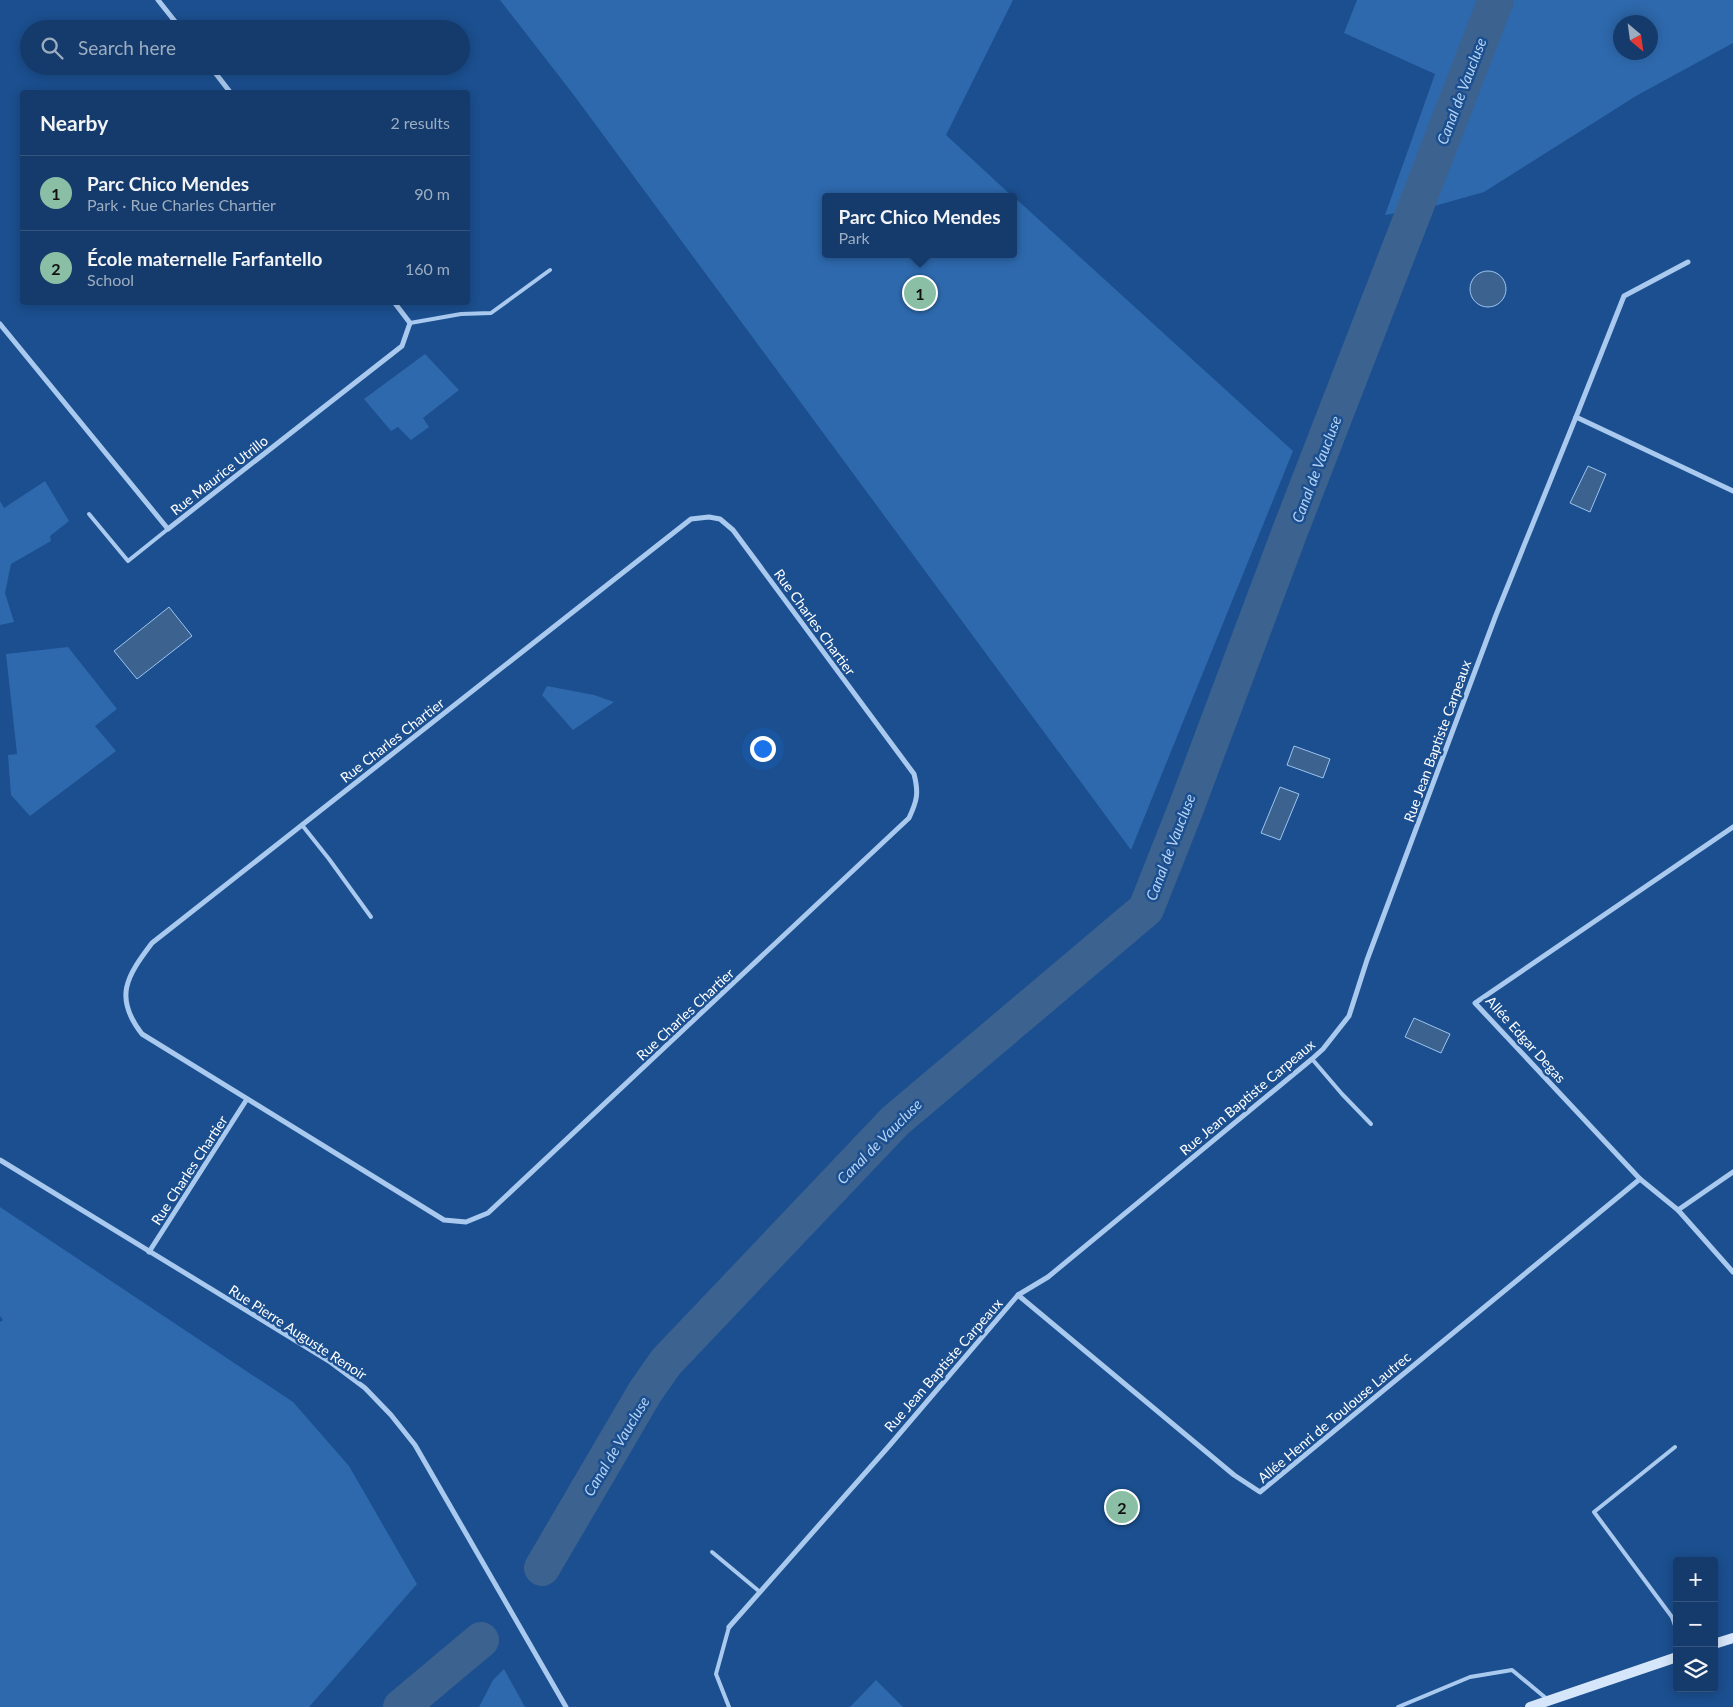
<!DOCTYPE html>
<html lang="en">
<head>
<meta charset="utf-8">
<style>
	body { margin:0; font-family:Lato,sans-serif; background:#214673; color:#f1f3f6 }
	.controls { position:absolute; right:15px; bottom:15px; display:grid; overflow:hidden; border-radius:5px; box-shadow:0 2px 12px #0003 }
	.controls button { width:45px; height:45px; display:grid; place-items:center; padding:0; border:0; border-bottom:1px solid #33557e; background:#143b6b; color:#f1f3f6; font:25px sans-serif }
	.compass { position:absolute; left:1613px; top:15px; width:45px; height:45px; border-radius:50%; background:#143b6b; box-shadow:0 2px 12px #0003; rotate:151deg }
	.you { position:absolute; left:762px; top:748px; width:18px; height:18px; margin:-12px; border:4px solid #fff; border-radius:50%; background:#1a73e8; box-shadow:0 0 0 8px #1a73e833 }
	.badge { display:grid; place-items:center; width:32px; height:32px; border-radius:50%; background:#8abfa5; color:#111; font-size:16px; font-weight:700 }
	.pin { position:absolute; translate:-50% -50%; border:2px solid #fff; box-shadow:0 1px 5px #0006 }
	.popup { position:absolute; left:822px; top:193px; width:195px; height:65px; box-sizing:border-box; display:grid; place-content:center; border-radius:5px; background:#143b6b; filter:drop-shadow(0 1px 4px #0005); font-size:16px; white-space:nowrap; color:#9dadc1 }
	.popup b { font-size:19px; color:#f1f3f6 }
	.popup::after { content:''; position:absolute; left:50%; top:100%; margin-left:-10px; border:10px solid transparent; border-top-color:#143b6b }
	.list { margin:0; padding:0; list-style:none }
	h2 { display:flex; justify-content:space-between; align-items:center; height:65px; margin:0; padding:0 20px; font-size:21px }
	h2 small { font-size:16px; font-weight:400; color:#9dadc1 }
	.list li { display:grid; grid-template-columns:32px 1fr auto; gap:15px; align-items:center; box-sizing:border-box; height:75px; padding:0 20px; border-top:1px solid #33557e }
	.list b { display:block; font-size:19px; white-space:nowrap }
	.list p { margin:0; font-size:16px; white-space:nowrap; color:#9dadc1 }
	.list em { font-size:16px; font-style:normal; color:#9dadc1 }
	.icon { flex:none; width:28px; height:28px; fill:none; stroke:currentColor; stroke-width:2; stroke-linecap:round; stroke-linejoin:round }
	.map { position:relative; flex:none; width:1733px; height:1707px; overflow:hidden }
	.search { position:absolute; background:#143b6b; box-shadow:0 2px 12px #0003; left:20px; top:20px; width:450px; height:55px; display:flex; align-items:center; gap:12px; box-sizing:border-box; padding:0 18px; border-radius:28px; color:#9dadc1; font-size:19px }
	.panel { position:absolute; background:#143b6b; box-shadow:0 2px 12px #0003; left:20px; top:90px; width:450px; height:215px; border-radius:5px }
	.map>svg:first-child { display:block }
</style>
</head>
<body>
<div class="map">
<svg width="1733" height="1707" viewBox="0 0 1733 1707">
	<rect width="100%" height="100%" fill="#1b4f8f"/>
	<g fill="#2e69ad" fill-rule="evenodd">
		<path d="M500,0H1013L946,135L1013,197H826V254H1014V197L1293,451L1131,850L573,94Z"/>
		<path d="M1357,0H1733V43L1636,96L1484,192L1431,207L1385,215L1435,74L1344,33ZM1620,22H1650V52H1620Z"/>
		<path d="M425,354L459,390L423,418L429,427L411,440L398,427L391,431L364,399Z"/>
		<path d="M45,481L69,521L50,536L51,541L11,564L5,593L14,622L0,625V501L4,508Z"/>
		<path d="M68,647L117,709L95,726L116,751L30,816L11,795L8,755L17,754L6,654Z"/>
		<path d="M547,686L594,695L614,702L573,730L542,695Z"/>
		<path d="M0,1207L293,1402L349,1466L417,1584L309,1707H0V1322L3,1320L0,1316Z"/>
		<path d="M504,1669L525,1707H479L493,1680Z"/>
		<path d="M876,1680L903,1707H850Z"/>
	</g>
	<g fill="#3c6290" stroke="#9cc4f0">
		<circle cx="1488" cy="289" r="18"/>
		<path d="M1588,466L1606,474L1590,512L1570,503Z"/>
		<path d="M169,607L192,636L137,679L114,651Z"/>
		<path d="M1294,746L1330,759L1323,778L1287,765Z"/>
		<path d="M1280,787L1299,794L1280,840L1261,833Z"/>
		<path d="M1414,1018L1450,1034L1441,1053L1405,1037Z"/>
	</g>
	<g fill="none" stroke-linecap="round" stroke-linejoin="round">
		<g stroke="#3c6290" stroke-width="36">
			<path d="M542,1568L645,1392L666,1362L895,1121L1146,909L1186,808L1290,531L1496,0"/>
			<path d="M401,1707L481,1640"/>
		</g>
		<g stroke="#a9c9ee" stroke-width="4">
			<path d="M410,323L461,314L491,313L550,270"/>
			<path d="M89,514L128,561L168,529"/>
			<path d="M302,825L329,859L371,917"/>
			<path d="M1312,1059L1342,1094L1371,1124"/>
			<path d="M1675,1447L1594,1512L1672,1617L1677,1631"/>
			<path d="M712,1552L760,1592"/>
			<path d="M729,1707L716,1674L729,1627"/>
			<path d="M1398,1707L1470,1677L1512,1670L1547,1699"/>
		</g>
		<g stroke="#a9c9ee" stroke-width="5">
			<path d="M158,0L181,29"/>
			<path d="M210,66L230,92"/>
			<path d="M0,324L168,529L402,346L410,323L394,302"/>
			<path d="M1576,417L1624,296L1688,262"/>
			<path d="M709,517L720,519L733,530L914,774C919,793 917,801 909,818L488,1213L466,1222L444,1220L142,1034C113,997 127,976 152,943L691,519Z"/>
			<path d="M1733,827L1475,1003L1640,1179L1678,1210L1733,1272"/>
			<path d="M0,1160L329,1361L365,1388L391,1415L415,1445L566,1707"/>
			<path d="M1678,1210L1733,1172"/>
			<path d="M149,1252L247,1099"/>
			<path d="M1018,1295L1234,1475L1260,1492L1640,1179"/>
			<path d="M729,1627L889,1446L1018,1295L1048,1277L1312,1059L1323,1049L1349,1016L1367,960L1496,615L1576,417L1733,491"/>
		</g>
		<g stroke="#d6e6fa" stroke-width="10">
			<path d="M1714,1644L1733,1638"/>
			<path d="M1530,1707L1677,1657"/>
		</g>
	</g>
	<g text-anchor="middle" dominant-baseline="central" stroke-width="5" stroke-linejoin="round" paint-order="stroke">
		<g font-size="14" fill="#fff" stroke="#1b4f8f">
			<text transform="translate(219 475) rotate(-38)">Rue Maurice Utrillo</text>
			<text transform="translate(815 622) rotate(54)">Rue Charles Chartier</text>
			<text transform="translate(392 740) rotate(-38)">Rue Charles Chartier</text>
			<text transform="translate(1437 741) rotate(-70)">Rue Jean Baptiste Carpeaux</text>
			<text transform="translate(685 1014) rotate(-43)">Rue Charles Chartier</text>
			<text transform="translate(1526 1039) rotate(48)">Allée Edgar Degas</text>
			<text transform="translate(1247 1097) rotate(-40)">Rue Jean Baptiste Carpeaux</text>
			<text transform="translate(189 1170) rotate(-57)">Rue Charles Chartier</text>
			<text transform="translate(298 1332) rotate(33)">Rue Pierre Auguste Renoir</text>
			<text transform="translate(943 1365) rotate(-49)">Rue Jean Baptiste Carpeaux</text>
			<text transform="translate(1334 1417) rotate(-40)">Allée Henri de Toulouse Lautrec</text>
		</g>
		<g font-size="15" font-style="italic" fill="#b5d3f5" stroke="#1b4f8f">
			<text transform="translate(1461 91) rotate(-69)">Canal de Vaucluse</text>
			<text transform="translate(1316 469) rotate(-69)">Canal de Vaucluse</text>
			<text transform="translate(1170 847) rotate(-69)">Canal de Vaucluse</text>
			<text transform="translate(879 1141) rotate(-45)">Canal de Vaucluse</text>
			<text transform="translate(616 1446) rotate(-59)">Canal de Vaucluse</text>
		</g>
	</g>
</svg>
<div class="controls">
<button>+</button>
<button>−</button>
<button><svg class="icon" aria-label="layers" viewBox="0 0 24 24"><path d="M12 4l9 5-9 5-9-5zM3 14l9 5 9-5"/></svg></button>
</div>
<svg class="compass" viewBox="-18 -18 36 36"><path d="M0-13l5 13h-10z" fill="#e53935"/><path d="M0 13l5-13h-10z" fill="#9dadc1"/></svg>
<div class="you"></div>
<div class="pin badge" style="left:920px;top:293px">1</div>
<div class="popup"><b>Parc Chico Mendes</b>Park</div>
<div class="pin badge" style="left:1122px;top:1507px">2</div>
<div class="search"><svg class="icon" aria-label="search" viewBox="0 0 24 24"><circle cx="10" cy="10" r="6"/><path d="M15 15l6 6"/></svg>Search here</div>
<section class="panel">
<h2>Nearby<small>2 results</small></h2>
<ul class="list">
<li><span class="badge">1</span><div><b>Parc Chico Mendes</b><p>Park · Rue Charles Chartier</p></div><em>90 m</em></li>
<li><span class="badge">2</span><div><b>École maternelle Farfantello</b><p>School</p></div><em>160 m</em></li>
</ul>
</section>
</div>
</body>
</html>
